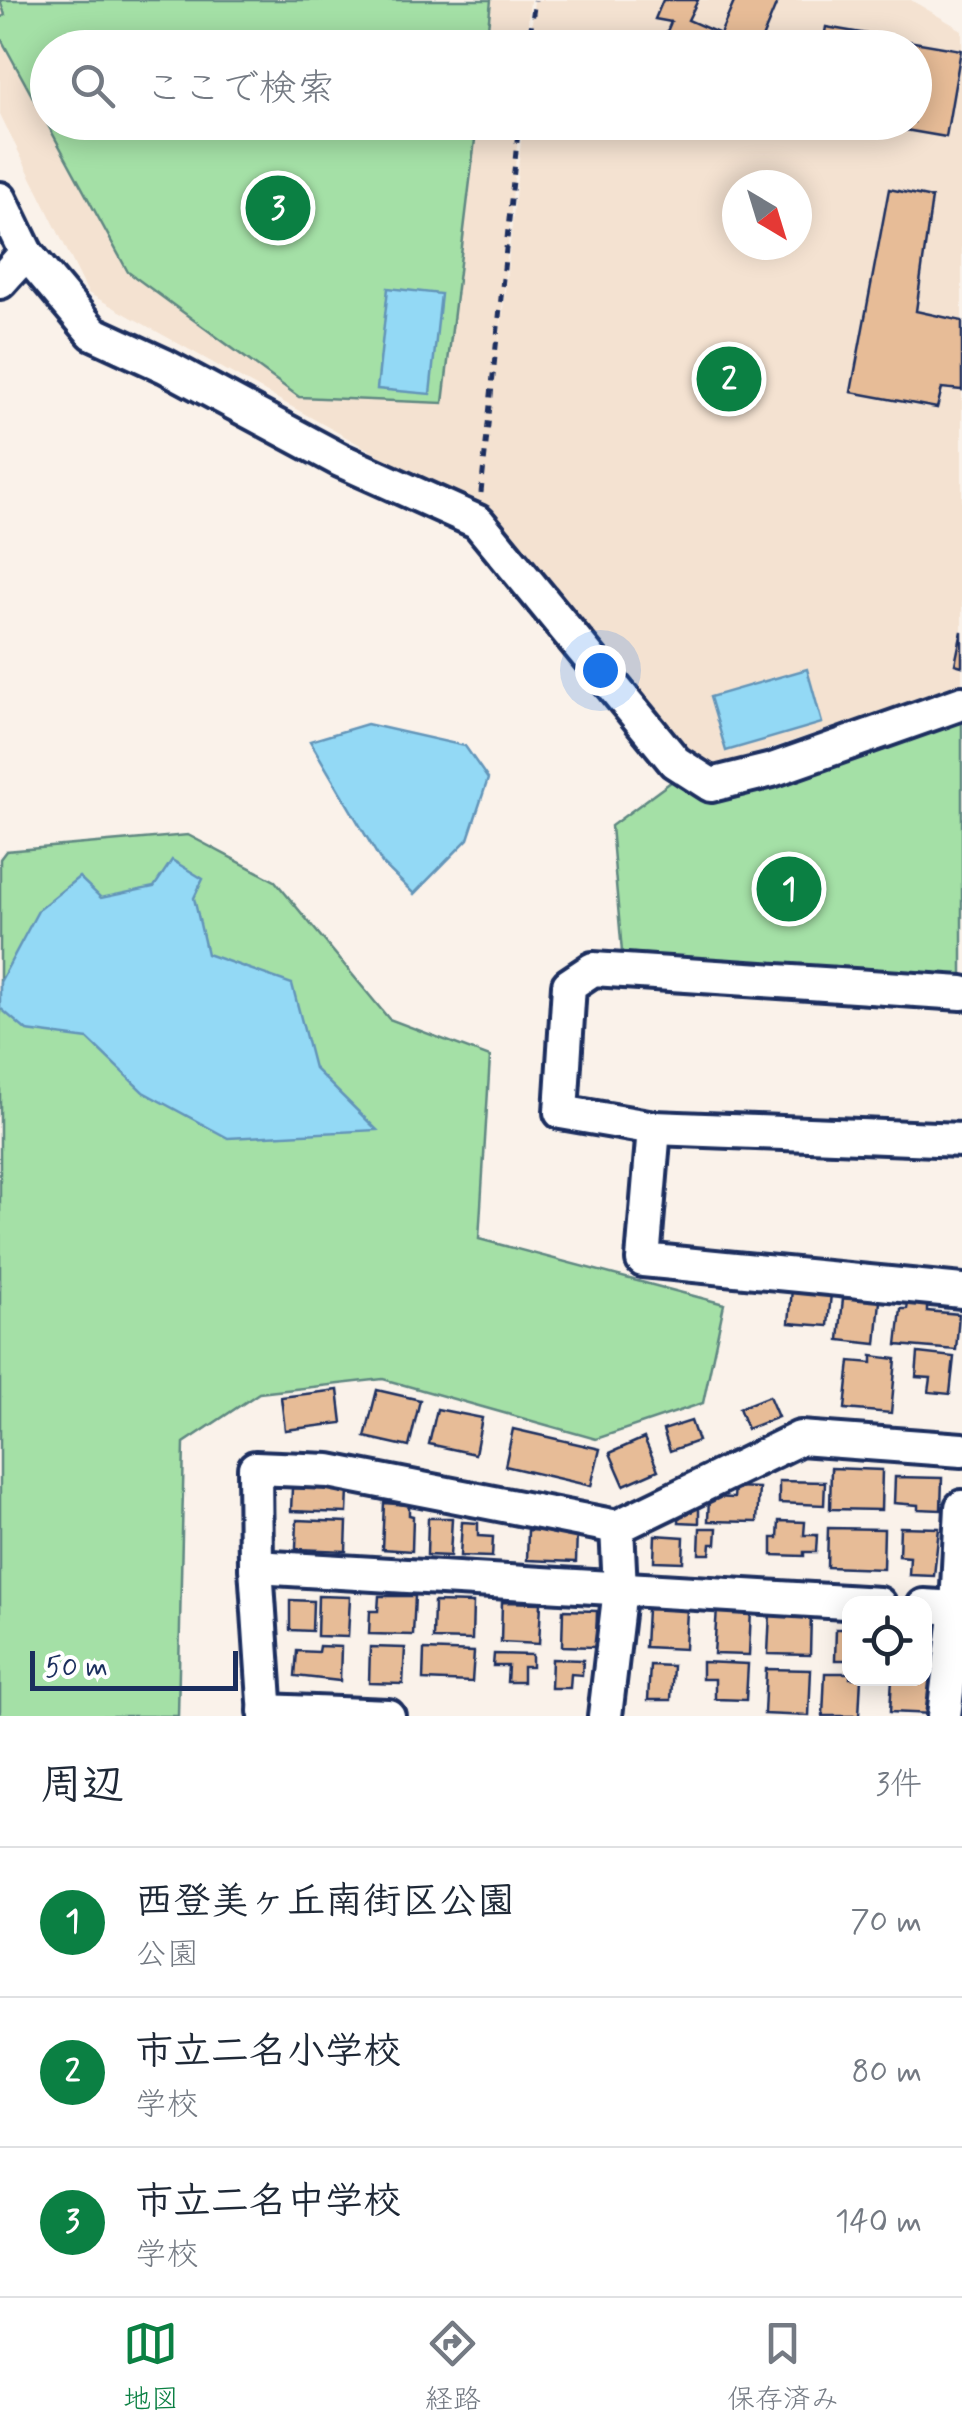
<!DOCTYPE html>
<html lang="ja">
<head>
<meta charset="utf-8">
<style>
	body { margin:0; font-family:Mynerve,"Klee One",sans-serif; background:#f6f6f7; color:#1f2937 }
	.controls { position:absolute; right:30px; bottom:30px; display:grid; overflow:hidden; border-radius:20px; box-shadow:0 5px 25px #0003 }
	.controls button { width:90px; height:90px; display:grid; place-items:center; padding:0; border:0; border-bottom:2px solid #e0e1e3; background:#fff; color:#1f2937; font:50px sans-serif }
	.compass { position:absolute; left:722px; top:170px; width:90px; height:90px; border-radius:50%; background:#fff; box-shadow:0 5px 25px #0003; rotate:142deg }
	.scale { position:absolute; left:30px; bottom:25px; width:208px; box-sizing:border-box; padding-left:10px; border:5px solid #1b2f5e; border-top:0; font-size:28px; line-height:35px; white-space:nowrap; color:#1b2f5e; -webkit-text-stroke:8px #fff; paint-order:stroke }
	.you { position:absolute; left:600px; top:670px; width:35px; height:35px; margin:-25px; border:8px solid #fff; border-radius:50%; background:#1a73e8; box-shadow:0 0 0 15px #1a73e833 }
	.badge { display:grid; place-items:center; width:65px; height:65px; border-radius:50%; background:#0b8043; color:#fff; font-size:32px; font-weight:700 }
	.pin { position:absolute; translate:-50% -50%; border:5px solid #fff; box-shadow:0 2px 10px #0006 }
	.list { margin:0; padding:0; list-style:none }
	h2 { display:flex; justify-content:space-between; align-items:center; height:130px; margin:0; padding:0 40px; font-size:42px }
	h2 small { font-size:32px; font-weight:400; color:#747a83 }
	.list li { display:grid; grid-template-columns:65px 1fr auto; gap:30px; align-items:center; box-sizing:border-box; height:150px; padding:0 40px; border-top:2px solid #e0e1e3 }
	.list b { display:block; font-size:38px; white-space:nowrap }
	.list p { margin:0; font-size:32px; white-space:nowrap; color:#747a83 }
	.list em { font-size:32px; font-style:normal; color:#747a83 }
	.icon { flex:none; width:55px; height:55px; fill:none; stroke:currentColor; stroke-width:2; stroke-linecap:round; stroke-linejoin:round }
	.map { position:relative; flex:none; width:962px; height:1716px; overflow:hidden }
	.search { position:absolute; background:#fff; box-shadow:0 5px 25px #0003; left:30px; right:30px; top:30px; height:110px; display:flex; align-items:center; gap:25px; box-sizing:border-box; padding:0 35px; border-radius:55px; color:#747a83; font-size:38px }
	.sheet { height:580px; background:#fff }
	nav { display:flex; justify-content:space-around; align-items:center; box-sizing:border-box; height:140px; border-top:2px solid #e0e1e3; background:#fff; font-size:28px; color:#747a83 }
	nav a { display:grid; justify-items:center; gap:5px }
	nav .on { color:#0b8043 }
	.map>svg:first-child { display:block }
</style>
</head>
<body>
<div class="map">
<svg width="962" height="1716" viewBox="0 0 962 1716">
	<rect width="100%" height="100%" fill="#faf2ea"/>
	<filter id="ink" filterUnits="userSpaceOnUse"><feTurbulence type="fractalNoise" baseFrequency=".01" numOctaves="2"/><feDisplacementMap in="SourceGraphic" scale="20" xChannelSelector="R" yChannelSelector="G"/><feConvolveMatrix kernelMatrix="1 2 1 2 8 2 1 2 1" color-interpolation-filters="sRGB"/></filter>
	<g filter="url(#ink)">
		<path fill="#f4e2d1" fill-rule="evenodd" d="M0,0H530L526,47L48,48V122L519,123L497,365L523,123L914,122V48L530,47L534,0H911L962,30V684L715,767L685,753L482,513L88,293L0,114ZM737,185H797V245H737Z"/>
		<g fill="#a4e0a6" stroke="#608882" stroke-width="2.5">
			<path d="M0,0H491L486,47L48,48V122L477,123L443,403L299,397L128,272L0,37V18L5,15Z"/>
			<path d="M962,710V980L622,952L611,826L675,779Z"/>
			<path d="M188,835L275,881L389,1019L490,1057L479,1239L724,1304L703,1403L596,1439L383,1379L259,1393L184,1443L178,1716H0V859L6,851Z"/>
		</g>
		<g fill="#93d9f5" stroke="#6395b9" stroke-width="2.5">
			<path d="M388,288L441,294L430,394L377,389Z"/>
			<path d="M807,669L822,723L726,751L710,697Z"/>
			<path d="M367,724L465,746L488,779L468,839L414,894L382,863L310,741Z"/>
			<path d="M172,860L203,879L194,898L207,954L292,984L314,1068L377,1130L228,1138L143,1092L88,1039L27,1031L0,1008V982L39,909L79,877L101,898L154,887Z"/>
		</g>
		<g fill="#e7bc97" stroke="#1b2f5e" stroke-width="2.5">
			<path d="M663,0H698L688,20L718,33L714,44L696,38L693,48H660L671,22L655,19Z"/>
			<path d="M735,0H778L758,48H714Z"/>
			<path d="M826,27L961,50L946,137L859,122H914V48H822Z"/>
			<path d="M889,189L932,198L916,311L962,321V390L942,388L937,408L851,392Z"/>
			<path d="M962,631V666L955,664Z"/>
			<path d="M792,1289L831,1293L828,1326L789,1323Z"/>
			<path d="M843,1298L880,1301L876,1344L839,1340Z"/>
			<path d="M909,1299L927,1301V1311L959,1314L956,1350L897,1345L901,1309H907Z"/>
			<path d="M918,1353L954,1357L950,1394L929,1392L931,1378L916,1377Z"/>
			<path d="M872,1356L896,1359L891,1413L845,1409L850,1361L872,1363Z"/>
			<path d="M338,1390L342,1423L285,1430L281,1397Z"/>
			<path d="M377,1390L420,1400L409,1447L365,1437Z"/>
			<path d="M769,1396L778,1417L747,1429L739,1408Z"/>
			<path d="M437,1409L482,1418L475,1454L429,1444Z"/>
			<path d="M691,1421L698,1441L670,1451L663,1430Z"/>
			<path d="M513,1429L600,1449L591,1486L505,1466Z"/>
			<path d="M644,1438L658,1470L624,1485L610,1453Z"/>
			<path d="M831,1468L882,1470L881,1510L830,1509Z"/>
			<path d="M895,1477L942,1478L941,1510L918,1509V1505L894,1503Z"/>
			<path d="M779,1481L825,1482L824,1505L779,1503Z"/>
			<path d="M735,1487L759,1488L757,1522L708,1521L709,1497L734,1498Z"/>
			<path d="M292,1488L348,1490L347,1513L291,1511Z"/>
			<path d="M384,1503L409,1505V1515L413,1516L412,1551L382,1549Z"/>
			<path d="M680,1508L699,1509V1523L679,1522Z"/>
			<path d="M428,1518H452L450,1556L427,1555Z"/>
			<path d="M297,1520L347,1522L346,1551L296,1549Z"/>
			<path d="M779,1521L805,1522L804,1535H817L816,1552H804V1556L772,1555V1538H778Z"/>
			<path d="M462,1522L478,1523V1536L493,1537L492,1557L460,1556Z"/>
			<path d="M900,1527L939,1528L934,1576L909,1575L910,1557L899,1556Z"/>
			<path d="M700,1528H717L716,1544H711L710,1554H699Z"/>
			<path d="M828,1528L884,1529L883,1569L827,1567Z"/>
			<path d="M528,1530L577,1531L576,1562L527,1560Z"/>
			<path d="M655,1535L684,1537L683,1562L654,1561Z"/>
			<path d="M318,1596L350,1597L348,1637L317,1636Z"/>
			<path d="M379,1596H415L413,1635L369,1634L370,1611H378Z"/>
			<path d="M290,1600L313,1601L312,1631L290,1630Z"/>
			<path d="M434,1602L473,1603L472,1640L433,1639Z"/>
			<path d="M502,1602L541,1603L539,1644L501,1642Z"/>
			<path d="M717,1608L751,1609L749,1655L714,1654Z"/>
			<path d="M647,1609L687,1610L685,1649L645,1647Z"/>
			<path d="M563,1610L597,1611L596,1647L562,1646Z"/>
			<path d="M770,1611L811,1613L810,1655L768,1654Z"/>
			<path d="M924,1620H934L932,1667L924,1666Z"/>
			<path d="M836,1629H850V1660H835Z"/>
			<path d="M319,1646L341,1647L340,1681L295,1676L297,1651L318,1652Z"/>
			<path d="M370,1647L405,1648L403,1684L369,1683Z"/>
			<path d="M424,1650L474,1652L472,1682L423,1680Z"/>
			<path d="M494,1654L532,1655V1667H523V1682H507L508,1666H493Z"/>
			<path d="M552,1659L583,1660L582,1675L571,1674L570,1688H551Z"/>
			<path d="M702,1662L748,1664L746,1700L715,1699V1679H702Z"/>
			<path d="M650,1665L673,1666L671,1700H648Z"/>
			<path d="M766,1669L811,1670L809,1716L764,1714Z"/>
			<path d="M825,1673H850V1678H861L859,1716H823Z"/>
			<path d="M892,1678H935L933,1714L890,1712Z"/>
		</g>
		<g fill="none" stroke-linecap="round" stroke-linejoin="round">
			<defs>
				<g id="minor">
					<path d="M0,199L26,253L93,333L165,366L340,460L478,522L675,762L711,785L772,770L962,703"/>
					<path d="M0,282L26,253"/>
					<path d="M962,993L593,969L569,985L561,1112L654,1128L962,1140"/>
					<path d="M654,1128L643,1260L962,1291"/>
					<path d="M256,1567L879,1604"/>
					<path d="M924,1606L957,1608"/>
					<path d="M265,1711L388,1716"/>
					<path d="M266,1716L256,1567L255,1468L329,1471L617,1527L800,1438L962,1450"/>
					<path d="M605,1716L620,1589L617,1527"/>
					<path d="M944,1716L957,1608L962,1507"/>
				</g>
			</defs>
			<use href="#minor" stroke="#1b2f5e" stroke-width="40"/>
			<g stroke="#1b2f5e" stroke-width="5" stroke-dasharray="8 8" stroke-linecap="butt">
				<path d="M528,48L535,0"/>
				<path d="M481,493L519,122"/>
			</g>
			<use href="#minor" stroke="#fff" stroke-width="32"/>
		</g>
	</g>
</svg>
<div class="controls">
<button><svg class="icon" aria-label="locate" viewBox="0 0 24 24"><circle cx="12" cy="12" r="6"/><path d="M12 2v4M12 18v4M2 12h4M18 12h4"/></svg></button>
</div>
<svg class="compass" viewBox="-18 -18 36 36"><path d="M0-13l5 13h-10z" fill="#e53935"/><path d="M0 13l5-13h-10z" fill="#747a83"/></svg>
<div class="scale">50 m</div>
<div class="you"></div>
<div class="pin badge" style="left:789px;top:889px">1</div>
<div class="pin badge" style="left:729px;top:379px">2</div>
<div class="pin badge" style="left:278px;top:208px">3</div>
<div class="search"><svg class="icon" aria-label="search" viewBox="0 0 24 24"><circle cx="10" cy="10" r="6"/><path d="M15 15l6 6"/></svg>ここで検索</div>
</div>
<section class="sheet">
<h2>周辺<small>3件</small></h2>
<ul class="list">
<li><span class="badge">1</span><div><b>西登美ヶ丘南街区公園</b><p>公園</p></div><em>70 m</em></li>
<li><span class="badge">2</span><div><b>市立二名小学校</b><p>学校</p></div><em>80 m</em></li>
<li><span class="badge">3</span><div><b>市立二名中学校</b><p>学校</p></div><em>140 m</em></li>
</ul>
</section>
<nav>
<a class="on"><svg class="icon" aria-label="map" viewBox="0 0 24 24"><path d="M3 6l6-2 6 2 6-2v14l-6 2-6-2-6 2zM9 4v14M15 6v14"/></svg>地図</a>
<a><svg class="icon" aria-label="directions" viewBox="0 0 24 24"><path d="M12 3l9 9-9 9-9-9zM9 14v-3h6M13 9l2 2-2 2"/></svg>経路</a>
<a><svg class="icon" aria-label="saved" viewBox="0 0 24 24"><path d="M7 4h10v16l-5-4-5 4z"/></svg>保存済み</a>
</nav>
</body>
</html>
